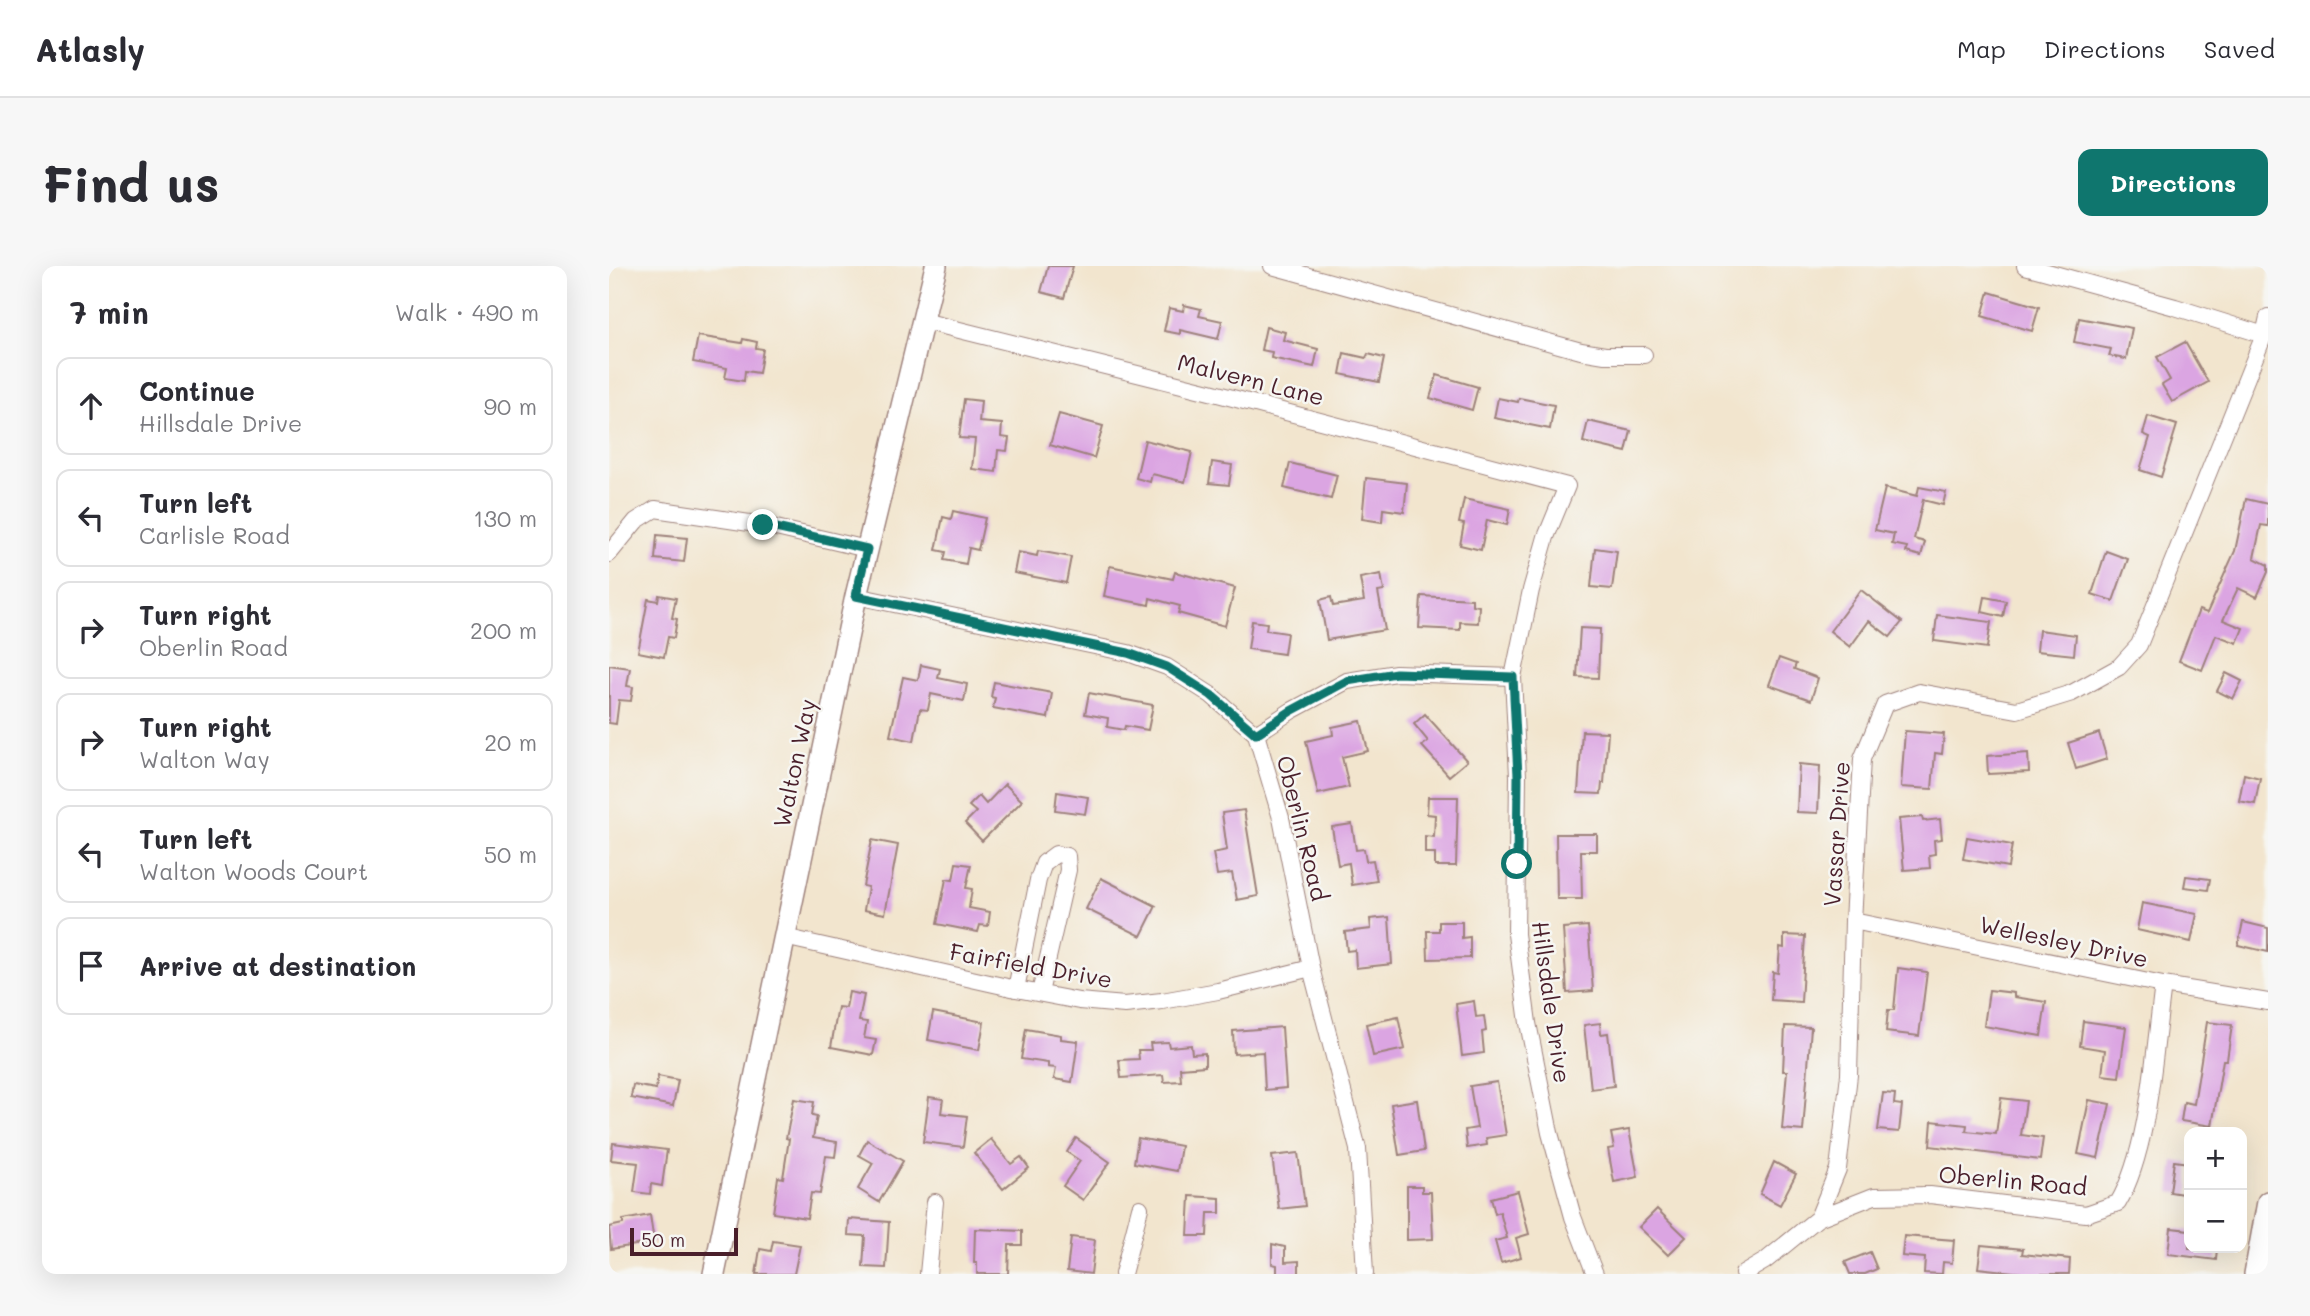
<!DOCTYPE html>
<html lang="en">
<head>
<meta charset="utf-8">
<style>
	body { margin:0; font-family:Mali,sans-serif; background:#f7f7f7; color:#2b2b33 }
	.controls { position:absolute; right:21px; bottom:21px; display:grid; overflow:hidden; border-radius:14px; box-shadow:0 7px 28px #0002 }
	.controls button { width:63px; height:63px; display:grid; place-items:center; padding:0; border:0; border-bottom:2px solid #e1e1e2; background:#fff; color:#2b2b33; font:35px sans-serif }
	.scale { position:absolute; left:21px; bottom:18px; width:108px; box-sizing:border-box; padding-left:7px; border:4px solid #4a1f2b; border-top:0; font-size:19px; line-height:24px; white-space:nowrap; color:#4a1f2b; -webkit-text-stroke:5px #f6f6f2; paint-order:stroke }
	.stop { position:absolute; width:21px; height:21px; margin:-16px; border:5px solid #0f766e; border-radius:50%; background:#fff }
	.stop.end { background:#0f766e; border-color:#fff; box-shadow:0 2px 7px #0008 }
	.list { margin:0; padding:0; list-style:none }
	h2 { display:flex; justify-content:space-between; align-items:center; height:91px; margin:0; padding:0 28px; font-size:30px }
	h2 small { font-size:23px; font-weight:400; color:#7c7c81 }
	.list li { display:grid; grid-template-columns:46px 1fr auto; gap:21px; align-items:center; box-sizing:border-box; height:98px; margin:0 14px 14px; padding:0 14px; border:2px solid #e1e1e2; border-radius:14px }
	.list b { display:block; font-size:26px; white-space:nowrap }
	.list p { margin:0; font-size:23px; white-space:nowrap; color:#7c7c81 }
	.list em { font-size:23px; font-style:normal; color:#7c7c81 }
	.icon { flex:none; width:38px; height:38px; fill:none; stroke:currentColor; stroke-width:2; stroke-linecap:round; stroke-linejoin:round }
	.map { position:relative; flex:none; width:1659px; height:1008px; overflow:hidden; border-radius:14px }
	header { display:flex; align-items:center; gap:42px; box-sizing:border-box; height:98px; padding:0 35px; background:#fff; border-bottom:2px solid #e1e1e2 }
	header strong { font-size:33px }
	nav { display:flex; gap:38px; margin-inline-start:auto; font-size:24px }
	.intro { display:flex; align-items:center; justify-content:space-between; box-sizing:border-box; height:168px; padding:0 42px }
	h1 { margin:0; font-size:49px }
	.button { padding:18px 32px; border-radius:14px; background:#0f766e; color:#fff; font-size:24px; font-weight:700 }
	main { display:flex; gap:42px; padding:0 42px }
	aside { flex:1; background:#fff; border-radius:14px; box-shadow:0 7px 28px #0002 }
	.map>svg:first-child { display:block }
</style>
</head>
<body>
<header>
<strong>Atlasly</strong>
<nav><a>Map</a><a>Directions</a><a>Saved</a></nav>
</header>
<div class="intro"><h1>Find us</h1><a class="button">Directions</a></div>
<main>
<aside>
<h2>7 min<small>Walk · 490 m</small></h2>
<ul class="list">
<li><svg class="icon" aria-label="ahead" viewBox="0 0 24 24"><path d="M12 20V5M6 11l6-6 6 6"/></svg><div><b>Continue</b><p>Hillsdale Drive</p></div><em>90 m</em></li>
<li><svg class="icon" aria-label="left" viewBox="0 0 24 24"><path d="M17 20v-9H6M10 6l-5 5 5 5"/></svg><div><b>Turn left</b><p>Carlisle Road</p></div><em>130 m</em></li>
<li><svg class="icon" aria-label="right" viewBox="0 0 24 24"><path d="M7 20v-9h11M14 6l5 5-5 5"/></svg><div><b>Turn right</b><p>Oberlin Road</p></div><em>200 m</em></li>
<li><svg class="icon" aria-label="right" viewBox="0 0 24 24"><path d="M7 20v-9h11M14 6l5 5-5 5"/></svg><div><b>Turn right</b><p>Walton Way</p></div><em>20 m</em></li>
<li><svg class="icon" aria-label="left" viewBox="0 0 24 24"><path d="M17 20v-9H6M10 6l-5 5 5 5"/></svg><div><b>Turn left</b><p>Walton Woods Court</p></div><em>50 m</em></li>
<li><svg class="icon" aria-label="arrive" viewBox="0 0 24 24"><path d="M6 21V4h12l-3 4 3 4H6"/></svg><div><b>Arrive at destination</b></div></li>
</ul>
</aside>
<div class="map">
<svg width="1659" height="1008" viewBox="0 0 1659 1008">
	<rect width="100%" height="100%" fill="#f6f6f2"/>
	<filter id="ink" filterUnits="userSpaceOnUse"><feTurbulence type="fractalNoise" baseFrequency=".0143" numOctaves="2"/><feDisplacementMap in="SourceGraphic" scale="14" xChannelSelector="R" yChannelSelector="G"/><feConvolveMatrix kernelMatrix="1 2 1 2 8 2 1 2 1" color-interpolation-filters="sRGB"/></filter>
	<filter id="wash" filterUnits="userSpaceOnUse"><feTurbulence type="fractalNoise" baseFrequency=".00686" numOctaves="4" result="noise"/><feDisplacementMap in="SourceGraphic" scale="28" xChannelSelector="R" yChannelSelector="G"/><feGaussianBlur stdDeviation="1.57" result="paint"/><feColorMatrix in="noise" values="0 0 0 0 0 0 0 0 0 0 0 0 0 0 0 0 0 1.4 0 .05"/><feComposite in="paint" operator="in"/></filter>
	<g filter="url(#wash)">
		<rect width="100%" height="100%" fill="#f2e5ce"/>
		<g id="blocks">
			<g fill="#dba5e2">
				<path d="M439,0H464L455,32L432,26Z"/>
				<path d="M1380,26L1430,41L1423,65L1373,50Z"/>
				<path d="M575,39L592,43L590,50L613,55L609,73L571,64V68L555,65L560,42L574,45Z"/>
				<path d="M1470,52L1523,62L1517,93L1500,90L1502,83L1465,76Z"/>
				<path d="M657,61L676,66L674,74L709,83L705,101L662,92L663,86L652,84Z"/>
				<path d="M89,70L133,77L134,73L148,76L147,82L154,83L150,107L136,105L135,115L116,112L118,102L84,96Z"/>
				<path d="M1576,76L1599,116L1563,136L1553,119L1561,114L1548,91Z"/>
				<path d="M735,87L757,92L759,88L775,92L770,116L731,108Z"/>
				<path d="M828,109L869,121L863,144L821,132Z"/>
				<path d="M889,132L909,136L910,132L945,139L941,163L885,152Z"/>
				<path d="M355,133L372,135L370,156L393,158L392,171L400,172L398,185L389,184L387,206L363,203L366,173L350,172Z"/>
				<path d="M450,148L494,160L485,192L441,179Z"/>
				<path d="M1539,150L1568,159L1552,211L1531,204L1541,171L1534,168Z"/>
				<path d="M979,155L1022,165L1017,186L974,176Z"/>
				<path d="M536,174L583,186L576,216L543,208L541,216L527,212Z"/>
				<path d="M603,196L623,199L620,219L600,217Z"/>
				<path d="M681,197L728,209L722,233L675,222Z"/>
				<path d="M757,212L798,217L795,246L774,243L773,256L753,253Z"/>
				<path d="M1310,221L1337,226L1334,239L1314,234L1305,273L1316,276L1312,290L1297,286L1298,281L1283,278L1285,268L1266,264L1276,222L1308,230Z"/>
				<path d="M855,233L901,243L898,259L878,254L872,284L851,279L855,258L850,257Z"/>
				<path d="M1637,233L1659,238V260L1652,259L1645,292L1659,299V306L1648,331L1629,322L1614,354L1634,362L1628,377L1607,369L1593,404L1570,395L1590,344L1598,347L1626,285Z"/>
				<path d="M344,245L376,252L369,284L360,282L357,298L335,294L337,286L327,284L334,251L342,253Z"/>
				<path d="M48,269L78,272L75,296L46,293Z"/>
				<path d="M986,282L1008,285L1003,323L982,321Z"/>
				<path d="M429,285L462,291L457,317L405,307L409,286L428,290Z"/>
				<path d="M1497,285L1519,293L1504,335L1483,328Z"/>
				<path d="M501,300L564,313L566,306L626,322L616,360L569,347L571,340L541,332L540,339L495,330Z"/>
				<path d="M772,308L775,325L769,326L776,364L718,374L711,334L722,331L724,340L755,335L751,312Z"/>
				<path d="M1252,324L1293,356L1281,371L1260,355L1241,381L1221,365Z"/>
				<path d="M50,329L67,332L63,352L68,353L65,372L59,371L55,391L29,386L39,333L49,335Z"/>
				<path d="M812,330L863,333V339L870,340L869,357L851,356V364L810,362Z"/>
				<path d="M1376,331L1397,335L1394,351L1373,346Z"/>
				<path d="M1328,349L1382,356L1378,382L1325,375Z"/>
				<path d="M643,355L658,357L657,364L678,367L675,388L639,383Z"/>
				<path d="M971,362L991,363L989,412L968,411Z"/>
				<path d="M1430,364L1467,369L1465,389L1428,385Z"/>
				<path d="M1170,392L1187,398L1185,403L1209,412L1202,434L1160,419Z"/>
				<path d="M0,399L21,402L18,420L24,421L22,435L10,434L7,458L0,457Z"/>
				<path d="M312,399L331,403L329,412L358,418L355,435L322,428L319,444L311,443L305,475L281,470L294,411L309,414Z"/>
				<path d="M1617,407L1633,415L1624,433L1608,425Z"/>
				<path d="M385,416L443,427L439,452L384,442L386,432L382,431Z"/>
				<path d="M480,427L544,439L539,464L516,460L515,464L498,461L499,452L476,448Z"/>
				<path d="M816,448L858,495L840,510L813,480L819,475L805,458Z"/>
				<path d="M752,455L759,485L733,491L740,521L709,528L697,475L724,469L723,461Z"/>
				<path d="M973,465L999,466L995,517H993L992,528L969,527Z"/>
				<path d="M1296,465L1335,468L1333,488L1326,487L1323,523L1292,521Z"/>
				<path d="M1490,467L1498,493L1467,503L1459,477Z"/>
				<path d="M1419,487L1420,506L1379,508L1378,490Z"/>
				<path d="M1190,498L1211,500L1209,547L1188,546Z"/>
				<path d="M1635,508L1651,512L1646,538L1630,535Z"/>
				<path d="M396,518L413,535L373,575L356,557L367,546L360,540L370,530L377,538Z"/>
				<path d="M448,526L479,531L476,548L446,544Z"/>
				<path d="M819,531H849L847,600H826V587H816V570L825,571L826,549L818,548Z"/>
				<path d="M635,544L649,630L628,634L623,607L608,609L604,587L618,584L613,547Z"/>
				<path d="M1313,551L1314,555L1331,553L1333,573L1325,574L1326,588L1320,589L1321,602L1295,604L1290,553Z"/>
				<path d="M743,558L747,584L755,583L757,595L764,594L768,615L743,619L740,597L729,599L723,561Z"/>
				<path d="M947,568H988V585H972L973,633H948Z"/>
				<path d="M1358,571L1403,579L1399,601L1354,593Z"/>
				<path d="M263,574L289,579L276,648L255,644L259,621L254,620Z"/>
				<path d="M347,597L362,599L357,622L363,623L360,642L381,646L379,660L371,659L369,666L328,658L337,613L344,614Z"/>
				<path d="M1577,610L1601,613L1599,624L1575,621Z"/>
				<path d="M492,612L547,640L532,670L477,643Z"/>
				<path d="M1533,637L1588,648L1582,676L1528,664Z"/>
				<path d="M780,651L783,698L747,702L746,684L738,685L736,666L762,663L761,653Z"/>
				<path d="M830,656H853V672L861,671V692L819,693L818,665H830Z"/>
				<path d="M1634,656L1659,662V686L1629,679Z"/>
				<path d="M979,660L984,725L958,727L954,662Z"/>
				<path d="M1175,669L1196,670L1192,736L1162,734L1164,706L1169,707L1171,681L1175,682Z"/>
				<path d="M1289,702L1318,706L1310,770L1277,766L1279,744H1285Z"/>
				<path d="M1380,724L1405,727V731L1437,736L1432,770L1375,760Z"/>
				<path d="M240,726L255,729L250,755L258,756L255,772L267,774L264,789L222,781L229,741L237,742Z"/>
				<path d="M865,735L867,751L875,750L877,765L873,766L875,787L853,790L847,738Z"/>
				<path d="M324,746L375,756L370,784L319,774Z"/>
				<path d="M789,751L796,783L764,790L757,758Z"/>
				<path d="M1474,755L1517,761L1510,811L1493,809L1496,784L1471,780Z"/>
				<path d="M1598,756L1623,759L1618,794H1614L1603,860L1572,855L1575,836L1585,838Z"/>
				<path d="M991,757L992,768L999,767L1005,820L982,823L975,759Z"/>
				<path d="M1176,760L1202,761L1194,865L1173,863L1178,805H1174Z"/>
				<path d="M673,761L677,822L656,824L654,786L625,788L624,765Z"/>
				<path d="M417,763L452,769V773L469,775L463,816L445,813L447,802L439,801V797L412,793Z"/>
				<path d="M559,776L560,781L582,779L583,788L596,787V800L571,802L572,815L555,816L554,809L512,812L510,794L530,793L529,784H542L541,777Z"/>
				<path d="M49,810L69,814L64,840L22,832L24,819L47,823Z"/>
				<path d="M888,816L897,869L877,872L878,879L858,882L856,864L868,862L861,820Z"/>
				<path d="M1274,827L1286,828L1285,838L1293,839L1290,866L1269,864Z"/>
				<path d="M320,831L334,833L332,847L358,850L354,881L314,876Z"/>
				<path d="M1392,832L1417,835L1412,869L1434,872L1431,894L1321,880L1323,855L1358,859L1357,865L1387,868Z"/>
				<path d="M185,833L205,836L203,849L208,850L204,872L228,876L226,891L217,890L211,928L202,927L198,952L164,947L169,911L174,912L180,873L177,872Z"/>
				<path d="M808,834L815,885L790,889L782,838Z"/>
				<path d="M1480,834L1501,838L1489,892L1469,888Z"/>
				<path d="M1020,864L1029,911L1005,916L999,883L1005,882L1002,867Z"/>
				<path d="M467,872L501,896L474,934L454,920L471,895L458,886Z"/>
				<path d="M529,872L572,880L568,905L525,897Z"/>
				<path d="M382,873L402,898L412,891L420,902L394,923L365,887Z"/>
				<path d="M258,874L294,895L270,936L249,923L264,897L250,889Z"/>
				<path d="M4,877L58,884L53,920L42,918L41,928L25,926L29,897L2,894Z"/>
				<path d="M689,887L696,940L670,943L663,890Z"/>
				<path d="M1565,895L1580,897V929L1561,926Z"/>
				<path d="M1165,896L1187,908L1171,939L1151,928Z"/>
				<path d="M798,920H813V926H822L824,973L798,974Z"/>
				<path d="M909,925L920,968L907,972L912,991L892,997L886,975L898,972L891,946L886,948L882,932Z"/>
				<path d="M581,930L611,932V947H599L598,970H579Z"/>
				<path d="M1048,943L1077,971L1059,989L1030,961Z"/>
				<path d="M41,949L45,976L2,983L0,961L14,958V954Z"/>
				<path d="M240,953L280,956L277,1002L254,1001L256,970L239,969Z"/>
				<path d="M1562,962L1580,964V982H1608L1607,994L1559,988Z"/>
				<path d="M366,963L413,965V979H400L399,1008H368V997H365Z"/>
				<path d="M1295,970L1345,974L1343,997L1334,996L1333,1008L1315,1007L1316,992L1293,990Z"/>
				<path d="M462,971L486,974L482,1008L458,1005Z"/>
				<path d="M164,975L191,979L185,1008H147L151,983L162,985Z"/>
				<path d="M663,978L676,981V996L690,995V1008H668V999L663,998Z"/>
				<path d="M1372,979L1414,983L1413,988L1461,993L1460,1008H1422L1369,1002Z"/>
				<path d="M1261,986L1268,1003L1256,1008H1241L1236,996Z"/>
			</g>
		</g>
	</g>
	<g filter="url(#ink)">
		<use href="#blocks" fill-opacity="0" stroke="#9e827c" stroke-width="2"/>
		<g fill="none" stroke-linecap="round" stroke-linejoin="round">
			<defs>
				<g id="street">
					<path d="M663,0L972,85L996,89H1035"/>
					<path d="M1416,0L1566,41L1655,69"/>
					<path d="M314,55L601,126L958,220L937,271L922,324L904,411L909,510L907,668L919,757L941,867L964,951L986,1008"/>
					<path d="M0,288L27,255L46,243L154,259L258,283"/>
					<path d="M247,330L519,387L558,401L602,429L647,468L672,552L702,702L749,883L756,1008"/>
					<path d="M647,468L682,445L738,415L787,407L904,411"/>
					<path d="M1244,655L1554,719L1659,736"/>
					<path d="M175,671L407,723L470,735L516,739L553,735L609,725L702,702"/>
					<path d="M407,723L429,614L435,597L447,588L458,590L459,604L431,727"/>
					<path d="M1209,952L1229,903L1240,809L1244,655L1253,493L1276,438L1310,426L1408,444L1463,427L1510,401L1530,379L1655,69L1659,51"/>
					<path d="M319,1008L326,936"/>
					<path d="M514,1008L531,942"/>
					<path d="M1134,1008L1156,995L1209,952L1265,930L1321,929L1477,948L1509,937C1541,882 1545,783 1554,719"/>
				</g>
				<g id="secondary">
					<path d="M105,1008L247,330L327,0"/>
					<path d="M1646,1008L1659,936"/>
				</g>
			</defs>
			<use href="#street" stroke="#9e827c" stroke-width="18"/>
			<use href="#secondary" stroke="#9e827c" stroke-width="24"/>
			<use href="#street" stroke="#fff" stroke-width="16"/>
			<use href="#secondary" stroke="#fff" stroke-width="21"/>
		</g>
	</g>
	<g fill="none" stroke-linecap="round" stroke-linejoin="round" filter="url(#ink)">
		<path stroke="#0f766e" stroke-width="9" d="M154,259L258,283L247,330L519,387L558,401L602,429L647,468L682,445L738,415L787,407L904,411L909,510L908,598"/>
	</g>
	<g text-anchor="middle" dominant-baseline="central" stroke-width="5" stroke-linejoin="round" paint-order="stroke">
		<g font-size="23" fill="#4a1f2b" stroke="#f6f6f2">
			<text transform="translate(642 113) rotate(14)">Malvern Lane</text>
			<text transform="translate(185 497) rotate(-78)">Walton Way</text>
			<text transform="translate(694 562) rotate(76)">Oberlin Road</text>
			<text transform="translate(1227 568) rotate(-86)">Vassar Drive</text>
			<text transform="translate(1455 675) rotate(12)">Wellesley Drive</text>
			<text transform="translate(422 699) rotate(10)">Fairfield Drive</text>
			<text transform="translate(943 736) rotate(82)">Hillsdale Drive</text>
			<text transform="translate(1404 914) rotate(5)">Oberlin Road</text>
		</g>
	</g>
</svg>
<div class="controls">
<button>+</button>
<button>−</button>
</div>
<div class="scale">50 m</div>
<div class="stop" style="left:908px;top:598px"></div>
<div class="stop end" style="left:154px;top:259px"></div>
</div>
</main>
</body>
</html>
